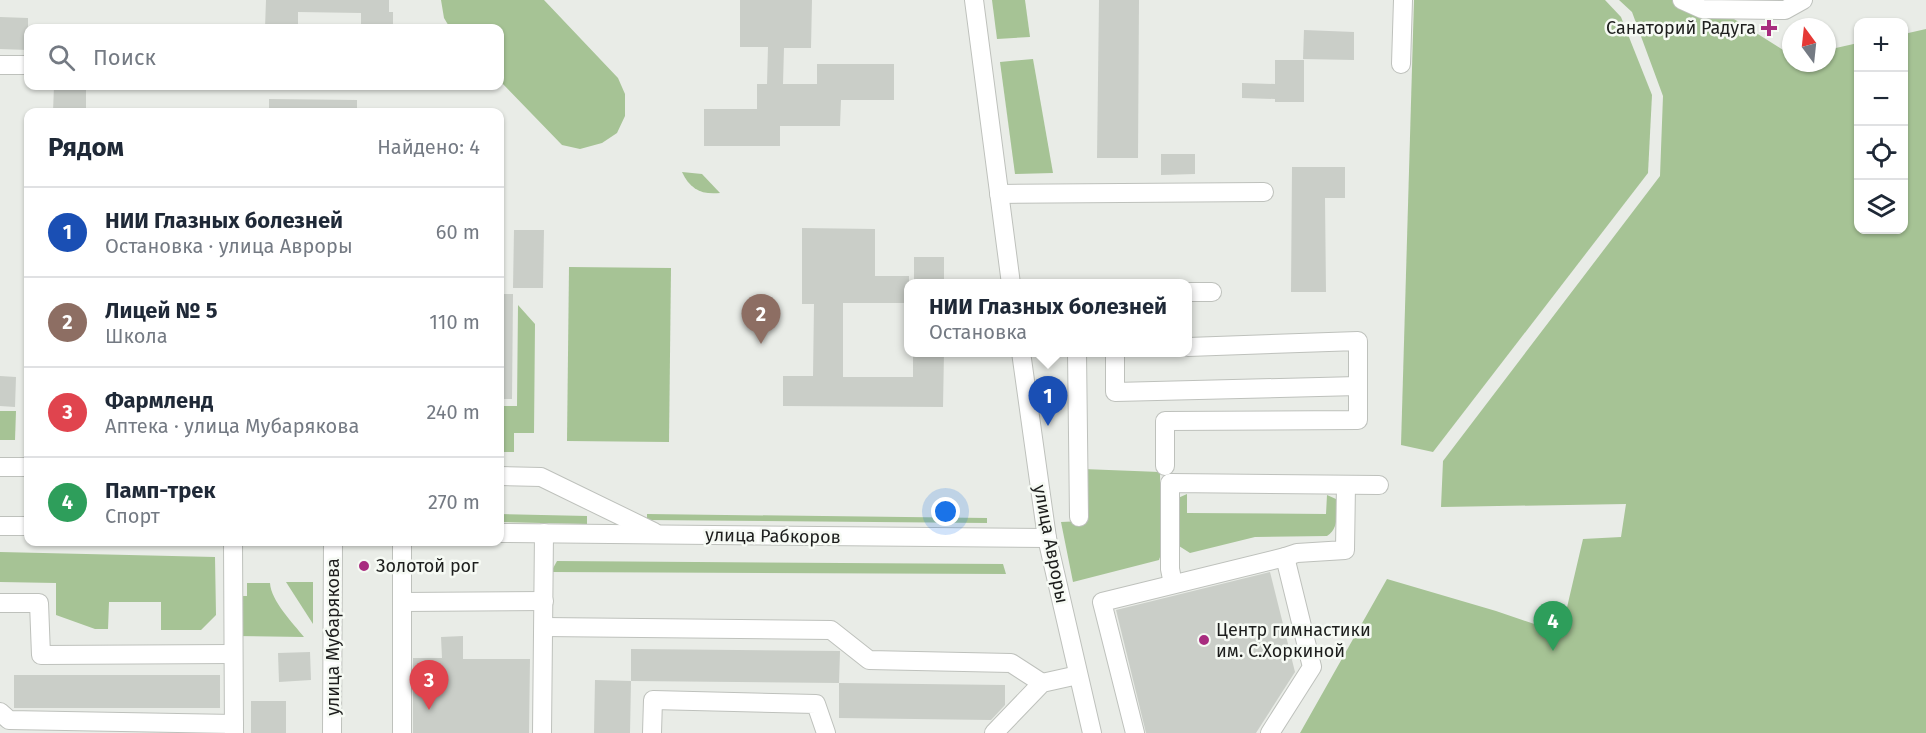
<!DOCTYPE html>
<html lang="ru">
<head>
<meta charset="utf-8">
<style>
	body { margin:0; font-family:"Fira Sans",sans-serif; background:#f2f2f3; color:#1f2937 }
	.controls { position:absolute; right:18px; top:18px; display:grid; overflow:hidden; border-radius:12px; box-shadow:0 2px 4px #0004 }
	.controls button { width:54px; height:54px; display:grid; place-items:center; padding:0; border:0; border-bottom:2px solid #e0e1e3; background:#fff; color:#1f2937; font:30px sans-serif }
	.compass { position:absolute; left:1782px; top:18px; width:54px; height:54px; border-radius:50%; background:#fff; box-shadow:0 2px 4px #0004; rotate:345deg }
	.you { position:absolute; left:946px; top:512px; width:21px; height:21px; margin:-15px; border:4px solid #fff; border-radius:50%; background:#1a73e8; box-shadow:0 0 0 9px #1a73e833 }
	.badge { display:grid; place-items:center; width:39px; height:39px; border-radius:50%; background:#a82c7f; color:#fff; font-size:20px; font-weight:700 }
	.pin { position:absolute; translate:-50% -50px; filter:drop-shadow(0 2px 3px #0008) }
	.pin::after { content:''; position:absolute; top:32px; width:21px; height:18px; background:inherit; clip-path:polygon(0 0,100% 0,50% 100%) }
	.popup { position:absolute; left:904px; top:279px; width:288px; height:78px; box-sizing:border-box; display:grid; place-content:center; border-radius:12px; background:#fff; filter:drop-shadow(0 2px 4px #0005); font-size:20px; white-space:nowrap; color:#747a83 }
	.popup b { font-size:22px; color:#1f2937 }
	.popup::after { content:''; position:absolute; left:50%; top:100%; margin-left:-12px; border:12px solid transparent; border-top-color:#fff }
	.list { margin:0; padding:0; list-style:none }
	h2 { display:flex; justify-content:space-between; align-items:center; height:78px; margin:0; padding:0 24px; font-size:26px }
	h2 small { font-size:20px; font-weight:400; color:#747a83 }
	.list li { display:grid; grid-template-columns:39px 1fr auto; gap:18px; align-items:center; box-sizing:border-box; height:90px; padding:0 24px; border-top:2px solid #e0e1e3 }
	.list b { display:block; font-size:22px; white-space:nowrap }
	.list p { margin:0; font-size:20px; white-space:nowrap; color:#747a83 }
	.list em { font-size:20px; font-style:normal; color:#747a83 }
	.icon { flex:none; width:33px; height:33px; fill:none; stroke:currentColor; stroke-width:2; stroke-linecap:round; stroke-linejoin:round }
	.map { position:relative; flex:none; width:1926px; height:733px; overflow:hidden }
	.search { position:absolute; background:#fff; box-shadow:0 2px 4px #0004; left:24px; top:24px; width:480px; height:66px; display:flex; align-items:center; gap:15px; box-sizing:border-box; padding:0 21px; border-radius:12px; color:#747a83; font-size:22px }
	.panel { position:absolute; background:#fff; box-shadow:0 2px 4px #0004; left:24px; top:108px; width:480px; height:438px; border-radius:12px }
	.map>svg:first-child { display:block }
</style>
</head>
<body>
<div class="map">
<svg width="1926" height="733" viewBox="0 0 1926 733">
	<rect width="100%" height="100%" fill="#e9ece7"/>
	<g fill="#a6c395">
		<path d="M441,0H544L618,78L625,94V116L617,133L602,143L580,149L562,145L500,81V28H450L444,18Z"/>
		<path d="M992,0H1025L1030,37L997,39Z"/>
		<path d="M1414,0H1605L1621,17L1652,95L1648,173L1433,452L1401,445Z"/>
		<path d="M1619,0H1707L1726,14L1791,55V63H1827V50L1858,43V230H1904V34L1926,29V733H1300L1387,579L1496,611L1561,633L1583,539L1621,537L1626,504L1441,507L1443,461L1660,176L1663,96L1632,12Z"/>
		<path d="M1033,59L1053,173L1015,174L1000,62Z"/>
		<path d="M682,172L702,174L720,193C701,195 690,189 682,172Z"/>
		<path d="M569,267L671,268L669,442L567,441Z"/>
		<path d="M518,305L535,324L534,433H514V452H500V406H517Z"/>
		<path d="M0,411H16L15,440H0Z"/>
		<path d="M1083,469L1160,472L1161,554L1159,560L1073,582L1061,522L1083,521Z"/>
		<path d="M1187,494V513L1326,514L1327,495L1336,499C1336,512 1340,528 1327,536L1255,537L1190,553L1179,546L1178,498Z"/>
		<path d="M500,514L587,516V524L500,522Z"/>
		<path d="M647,514L987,518V523L647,520Z"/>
		<path d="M0,552L215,557L216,615L201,630H161V602H109L108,629H95L56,615V583L0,582Z"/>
		<path d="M557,561L1003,564L1006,574L551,572Z"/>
		<path d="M286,582H313V624Z"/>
		<path d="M247,583H270C271,601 293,623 304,637L235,636L236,596H247Z"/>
	</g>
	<g fill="#cacec8">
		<path d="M266,0H389V12H393V28H361V13L298,12V28H265Z"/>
		<path d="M740,0H812L811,48H784L783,84H817V64H894V100H841L840,126H780V146H704V109H757V84H767L768,47H740Z"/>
		<path d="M1099,0H1139L1138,158H1097Z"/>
		<path d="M0,17L28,18V50L0,49Z"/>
		<path d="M1304,30L1354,32V60L1303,59Z"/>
		<path d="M1275,60H1304V102H1275V99L1242,98V83L1275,84Z"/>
		<path d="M54,86H86V112H53Z"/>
		<path d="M269,99L357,100V112H269Z"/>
		<path d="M1161,154H1195V174L1161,175Z"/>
		<path d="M1292,167H1345V198H1325L1326,292H1291Z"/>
		<path d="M802,228L875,229V276H909V303H843V377H913V352H944L943,407L783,406V376H813L814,304H802Z"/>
		<path d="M514,230H544L543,288H513Z"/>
		<rect x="914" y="257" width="30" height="27"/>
		<path d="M500,294H513L512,399H500Z"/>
		<path d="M0,376L16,377L15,407L0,406Z"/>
		<path d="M1270,572L1295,672L1256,733H1146L1116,610Z"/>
		<path d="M463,636V659H530L529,733H413V658H442L441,637Z"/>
		<path d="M631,649L840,651L839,683L631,681Z"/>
		<path d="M310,652L311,680L279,682L278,653Z"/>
		<rect x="14" y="675" width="206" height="33"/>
		<path d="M595,680L631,681L630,733H594Z"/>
		<path d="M839,683L1005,685V705L991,720L839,718Z"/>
		<rect x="251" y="701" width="35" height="32"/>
	</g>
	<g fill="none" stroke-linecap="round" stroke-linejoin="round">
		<defs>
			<g id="minor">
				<path d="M974,0L1011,284"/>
				<path d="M1682,0L1702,9L1785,10L1803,0"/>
				<path d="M1401,64L1403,0"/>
				<path d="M0,65H28"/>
				<path d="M999,194L1264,192"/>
				<path d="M1188,292H1212"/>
				<path d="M1021,352L1047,538L1092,733"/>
				<path d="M1077,352L1079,517"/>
				<path d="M1115,352V392L1358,386"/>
				<path d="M1165,466V421L1358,420V341L1188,347"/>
				<path d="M0,467H28"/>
				<path d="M500,476L541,477L654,532"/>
				<path d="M0,526H28"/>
				<path d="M500,533L1047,538"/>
				<path d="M233,542L234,733"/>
				<path d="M402,542V733"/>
				<path d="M1285,557L1297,553L1345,550L1346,485"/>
				<path d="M1173,584L1170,569V483L1379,485"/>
				<path d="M402,602L544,601"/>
				<path d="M0,603H39L41,655L233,654"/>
				<path d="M544,627L831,630L869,660L1011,663L1042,683"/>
				<path d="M0,712L9,720L234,724"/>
				<path d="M332,733L333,542"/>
				<path d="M542,733L544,533"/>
				<path d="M652,733L653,700L816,704L826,733"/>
				<path d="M994,733L1042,683L1078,675"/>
				<path d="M1135,733L1102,602L1285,557L1312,667L1270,733"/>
			</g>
		</defs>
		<use href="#minor" stroke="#bec1bc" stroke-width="20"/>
		<use href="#minor" stroke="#fff" stroke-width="18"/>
	</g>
	<g fill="#a82c7f" stroke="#f6faf4" stroke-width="2">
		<path d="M1766 19h6v6h6v6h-6v6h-6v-6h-6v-6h6z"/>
		<circle cx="364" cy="566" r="6"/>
		<circle cx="1204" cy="640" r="6"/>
	</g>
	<g text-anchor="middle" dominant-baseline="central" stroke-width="5" stroke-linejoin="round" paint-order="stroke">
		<g font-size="18" fill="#1d1e1d" stroke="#f6faf4" text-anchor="start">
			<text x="1756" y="28" text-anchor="end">Санаторий Радуга</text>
			<text x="376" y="566">Золотой рог</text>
			<text x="1216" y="630">Центр гимнастики<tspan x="1216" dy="21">им. С.Хоркиной</tspan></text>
		</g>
		<g font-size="18" fill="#1d1e1d" stroke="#f6faf4">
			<text transform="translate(773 536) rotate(1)">улица Рабкоров</text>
			<text transform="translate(1051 544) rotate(79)">улица Авроры</text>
			<text transform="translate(333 637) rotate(-90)">улица Мубарякова</text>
		</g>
	</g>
</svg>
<div class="controls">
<button>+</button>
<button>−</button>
<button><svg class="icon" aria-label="locate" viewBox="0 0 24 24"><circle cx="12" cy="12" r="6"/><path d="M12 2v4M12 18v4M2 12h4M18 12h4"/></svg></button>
<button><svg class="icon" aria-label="layers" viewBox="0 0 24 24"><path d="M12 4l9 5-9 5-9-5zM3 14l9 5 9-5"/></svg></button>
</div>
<svg class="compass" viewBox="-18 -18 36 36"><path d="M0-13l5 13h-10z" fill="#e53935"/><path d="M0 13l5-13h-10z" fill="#747a83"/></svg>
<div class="you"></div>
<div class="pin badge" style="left:1048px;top:426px;background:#1a4fb4">1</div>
<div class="popup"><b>НИИ Глазных болезней</b>Остановка</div>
<div class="pin badge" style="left:761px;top:344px;background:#8d6e63">2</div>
<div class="pin badge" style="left:429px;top:710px;background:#e0444e">3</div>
<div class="pin badge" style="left:1553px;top:651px;background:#2e9e5b">4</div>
<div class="search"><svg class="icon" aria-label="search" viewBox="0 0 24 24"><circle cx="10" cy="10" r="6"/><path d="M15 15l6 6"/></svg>Поиск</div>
<section class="panel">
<h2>Рядом<small>Найдено: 4</small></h2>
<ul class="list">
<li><span class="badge" style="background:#1a4fb4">1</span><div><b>НИИ Глазных болезней</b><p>Остановка · улица Авроры</p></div><em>60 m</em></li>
<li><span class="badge" style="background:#8d6e63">2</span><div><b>Лицей № 5</b><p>Школа</p></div><em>110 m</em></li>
<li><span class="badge" style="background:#e0444e">3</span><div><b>Фармленд</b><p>Аптека · улица Мубарякова</p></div><em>240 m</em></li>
<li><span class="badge" style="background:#2e9e5b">4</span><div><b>Памп-трек</b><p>Спорт</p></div><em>270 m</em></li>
</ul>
</section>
</div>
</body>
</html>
